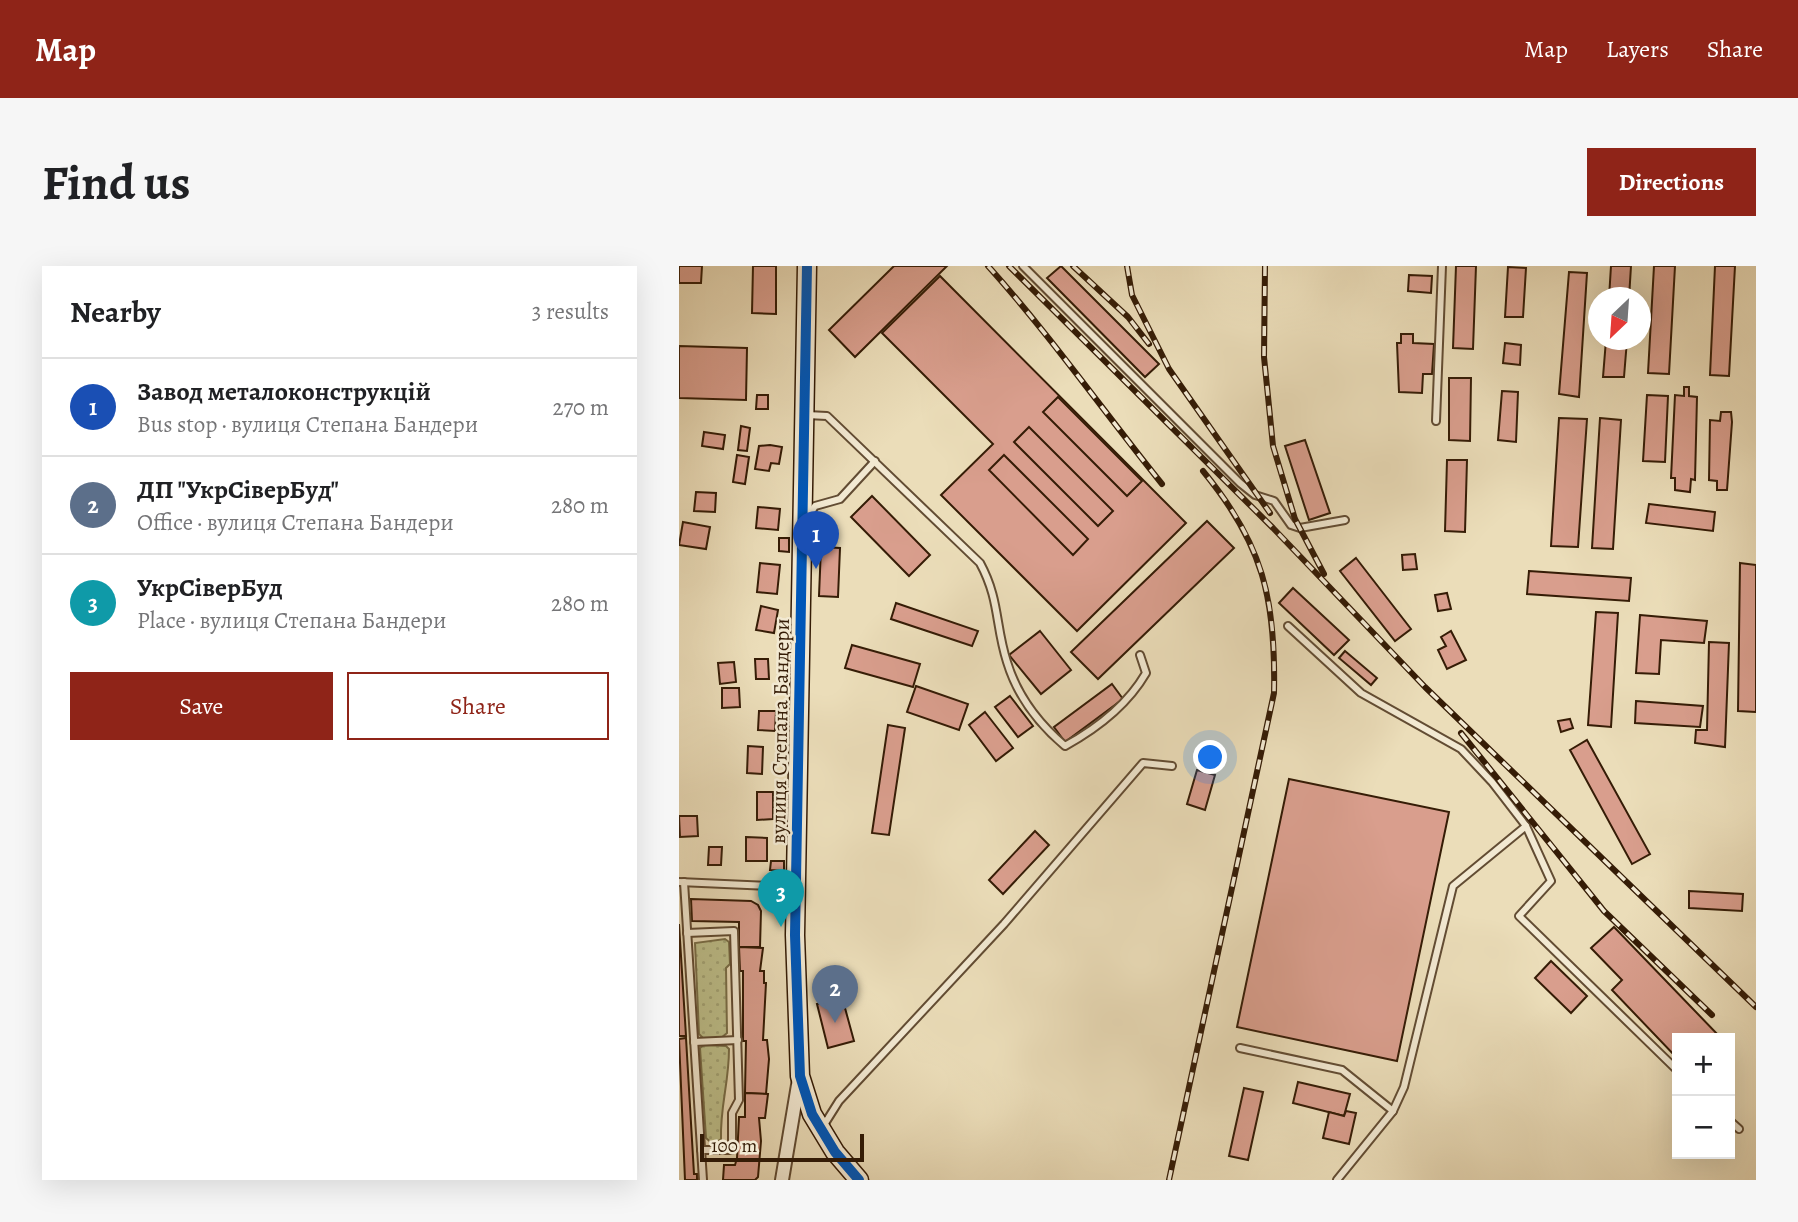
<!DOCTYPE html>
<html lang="en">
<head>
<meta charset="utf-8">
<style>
	body { margin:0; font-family:Alegreya,serif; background:#f6f6f6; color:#202124 }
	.controls { position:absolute; right:21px; bottom:21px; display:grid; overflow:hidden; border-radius:0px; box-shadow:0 7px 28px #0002 }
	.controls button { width:63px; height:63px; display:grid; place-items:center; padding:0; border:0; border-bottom:2px solid #e0e0e0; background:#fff; color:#202124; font:35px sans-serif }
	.compass { position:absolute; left:909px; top:21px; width:63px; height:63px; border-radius:50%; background:#fff; box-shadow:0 7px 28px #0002; rotate:205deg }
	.scale { position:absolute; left:21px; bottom:18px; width:164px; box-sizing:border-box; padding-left:7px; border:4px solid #351c06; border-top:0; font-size:19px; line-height:24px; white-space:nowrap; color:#351c06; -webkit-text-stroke:5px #f2e9d2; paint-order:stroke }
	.you { position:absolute; left:532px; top:492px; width:24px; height:24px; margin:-18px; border:5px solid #fff; border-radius:50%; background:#1a73e8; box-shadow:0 0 0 10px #1a73e833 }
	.badge { display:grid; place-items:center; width:46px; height:46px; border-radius:50%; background:#8f2418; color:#fff; font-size:23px; font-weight:700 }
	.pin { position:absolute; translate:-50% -58px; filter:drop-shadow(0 2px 4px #0008) }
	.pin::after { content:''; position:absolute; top:37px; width:24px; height:21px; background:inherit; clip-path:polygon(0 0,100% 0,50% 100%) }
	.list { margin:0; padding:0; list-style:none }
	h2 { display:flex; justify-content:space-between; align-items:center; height:91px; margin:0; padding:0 28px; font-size:30px }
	h2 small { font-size:23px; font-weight:400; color:#757577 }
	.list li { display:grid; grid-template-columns:46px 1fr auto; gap:21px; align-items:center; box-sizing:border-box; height:98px; padding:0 28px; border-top:2px solid #e0e0e0 }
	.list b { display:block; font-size:26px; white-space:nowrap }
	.list p { margin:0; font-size:23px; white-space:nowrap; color:#757577 }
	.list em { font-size:23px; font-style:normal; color:#757577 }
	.actions { display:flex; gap:14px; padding:21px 28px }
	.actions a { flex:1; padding:16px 0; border:2px solid #8f2418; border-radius:0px; text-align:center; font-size:24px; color:#8f2418 }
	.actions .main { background:#8f2418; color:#fff }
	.map { position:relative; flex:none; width:1077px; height:914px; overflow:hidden; border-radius:0px }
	header { display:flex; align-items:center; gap:42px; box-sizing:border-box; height:98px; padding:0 35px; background:#8f2418; color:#fff }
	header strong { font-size:33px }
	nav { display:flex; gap:38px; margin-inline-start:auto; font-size:24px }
	.intro { display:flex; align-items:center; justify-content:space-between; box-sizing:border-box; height:168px; padding:0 42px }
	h1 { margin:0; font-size:49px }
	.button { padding:18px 32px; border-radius:0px; background:#8f2418; color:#fff; font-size:24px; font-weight:700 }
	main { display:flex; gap:42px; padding:0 42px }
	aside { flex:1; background:#fff; border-radius:0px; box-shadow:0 7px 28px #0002 }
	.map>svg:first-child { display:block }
</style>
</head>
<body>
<header>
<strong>Map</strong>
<nav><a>Map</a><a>Layers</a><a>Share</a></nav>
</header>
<div class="intro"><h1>Find us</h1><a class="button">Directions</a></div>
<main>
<aside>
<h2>Nearby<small>3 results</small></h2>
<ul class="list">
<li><span class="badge" style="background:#1a4fb4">1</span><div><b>Завод металоконструкцій</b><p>Bus stop · вулиця Степана Бандери</p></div><em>270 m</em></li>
<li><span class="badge" style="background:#5c6f8a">2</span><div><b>ДП &quot;УкрСіверБуд&quot;</b><p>Office · вулиця Степана Бандери</p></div><em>280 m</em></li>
<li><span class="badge" style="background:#0f9aa8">3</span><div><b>УкрСіверБуд</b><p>Place · вулиця Степана Бандери</p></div><em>280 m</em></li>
</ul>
<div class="actions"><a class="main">Save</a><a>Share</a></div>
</aside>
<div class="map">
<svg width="1077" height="914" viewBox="0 0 1077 914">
	<defs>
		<pattern id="park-dots" width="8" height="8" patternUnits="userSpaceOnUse" patternTransform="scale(1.75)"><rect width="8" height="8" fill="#bdbf8b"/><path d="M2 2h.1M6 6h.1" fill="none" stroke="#a3a476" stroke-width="1.8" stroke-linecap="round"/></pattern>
	</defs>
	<rect width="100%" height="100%" fill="#ebddb9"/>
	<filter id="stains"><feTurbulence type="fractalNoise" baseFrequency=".00286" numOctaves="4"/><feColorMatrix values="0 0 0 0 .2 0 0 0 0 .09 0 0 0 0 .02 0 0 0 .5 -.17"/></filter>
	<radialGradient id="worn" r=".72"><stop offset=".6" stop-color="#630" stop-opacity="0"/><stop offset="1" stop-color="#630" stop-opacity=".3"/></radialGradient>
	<g fill="url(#park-dots)" stroke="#796e48" stroke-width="2">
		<path d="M46,673L50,676L51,698L47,702L48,767L42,772H24L20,768L16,677Z"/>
		<path d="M25,779L47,780L50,783C50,817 41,840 42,873L35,879L27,872L21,782Z"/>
	</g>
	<g fill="#d99e8d" stroke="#351c06" stroke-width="2">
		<path d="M0,0H23L22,17H0Z"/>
		<path d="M74,0H97V48L73,47Z"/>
		<path d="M215,0H268L176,91L150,64Z"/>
		<path d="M382,0L480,98L466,111L368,12Z"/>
		<path d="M777,0H797L794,83L774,82Z"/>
		<path d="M932,0H952L950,32H930Z"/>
		<path d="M975,0H996L990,108L969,107Z"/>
		<path d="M1036,0H1056L1050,110L1031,109Z"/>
		<path d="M829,1L847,2L844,51H826Z"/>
		<path d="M890,6L908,7L900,131L880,128Z"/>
		<path d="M730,9L753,10L752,27L729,25Z"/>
		<path d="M261,10L507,257L398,365L262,229L314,178L203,67Z"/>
		<path d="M722,68H734V77L755,78L753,108H744L743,127L720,126L718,77H722Z"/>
		<path d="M927,74H948L945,111H924Z"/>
		<path d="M826,77L842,79L841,99L824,97Z"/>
		<path d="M0,80L68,82L67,134L0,132Z"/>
		<path d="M770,112H792L791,175L770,174Z"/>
		<path d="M1005,121H1010V130L1018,131L1016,214L1012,213L1011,226L996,224V212H992L996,129L1005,130Z"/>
		<path d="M823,125L839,126L837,176L819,174Z"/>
		<path d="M78,129H89V143H77Z"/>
		<path d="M968,129L989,130L986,196L964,195Z"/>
		<path d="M379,131L463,215L448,230L364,146Z"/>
		<path d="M1042,146H1052L1053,156L1048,224H1038V215L1030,214L1031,154L1041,155Z"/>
		<path d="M880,152L908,153L899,281L872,280Z"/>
		<path d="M921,152L942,154L934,283L913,282Z"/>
		<path d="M62,160L71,162L68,185L59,184Z"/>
		<path d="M350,161L434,245L419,260L335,176Z"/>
		<path d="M25,166L46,169L44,183L23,180Z"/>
		<path d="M626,174L651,247L630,254L606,180Z"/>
		<path d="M91,179L103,181L100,198L92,197L90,205L76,203L80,180Z"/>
		<path d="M58,189L70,191L66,218L54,216Z"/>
		<path d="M325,189L409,273L394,289L310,204Z"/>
		<path d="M768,194H788L786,266L766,265Z"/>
		<path d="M17,226L37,227L36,246L15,245Z"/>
		<path d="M193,230L251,289L230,310L172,251Z"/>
		<path d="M970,238L1036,246L1034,265L967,257Z"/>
		<path d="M79,241L101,243L99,264L77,262Z"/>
		<path d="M528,255L555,282L419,413L392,386Z"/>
		<path d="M4,256L31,261L27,283L0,279Z"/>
		<path d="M100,272H110V286L100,285Z"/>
		<path d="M142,281L161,282L159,331L140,330Z"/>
		<path d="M736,288L738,303L724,304L723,289Z"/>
		<path d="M677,292L732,363L716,375L661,305Z"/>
		<path d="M81,297L101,299L98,328L78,326Z"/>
		<path d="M1061,297L1077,299V446L1059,445Z"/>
		<path d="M850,305L952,312L950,335L848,328Z"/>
		<path d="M614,322L670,374L655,389L600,337Z"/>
		<path d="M768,327L772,343L759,345L756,329Z"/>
		<path d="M217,337L299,365L293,380L212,353Z"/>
		<path d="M82,340L99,344L95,367L77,364Z"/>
		<path d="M917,346L939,347L932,461L909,459Z"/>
		<path d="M961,349L1028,355L1025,377L982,374L980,408L957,407Z"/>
		<path d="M361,365L392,404L362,428L330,389Z"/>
		<path d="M772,365L787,394L768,403L759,384L767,380L762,371Z"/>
		<path d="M1030,376L1050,377L1046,481L1016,477L1017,464H1028Z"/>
		<path d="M173,379L241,398L234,421L166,402Z"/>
		<path d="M666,385L698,412L692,419L660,392Z"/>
		<path d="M76,393H89L90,413H77Z"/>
		<path d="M55,396L57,416L41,418L39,397Z"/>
		<path d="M433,418L444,433L386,476L375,461Z"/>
		<path d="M237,420L289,438L280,464L228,446Z"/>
		<path d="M43,422H60L61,441L43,442Z"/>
		<path d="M331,430L354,460L339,471L316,441Z"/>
		<path d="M957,435L1024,440L1021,461L956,457Z"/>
		<path d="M80,445H97L96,465L79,464Z"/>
		<path d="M306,446L334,482L317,495L290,459Z"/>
		<path d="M891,453L894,462L882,466L879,455Z"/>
		<path d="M209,459L226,462L210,569L193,567Z"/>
		<path d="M908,474L971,588L953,598L891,484Z"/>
		<path d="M69,480L84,481L83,508L68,507Z"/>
		<path d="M518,504L536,509L526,544L508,538Z"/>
		<path d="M610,513L770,546L718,795L558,761Z"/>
		<path d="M78,526H94V553L78,554Z"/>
		<path d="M0,550H18L19,570L1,571Z"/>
		<path d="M356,565L370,579L324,628L310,614Z"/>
		<path d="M67,571L88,572V595H67Z"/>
		<path d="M30,581H43L42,599H29Z"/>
		<path d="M92,595H105V605L91,604Z"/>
		<path d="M1010,625L1064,628L1063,645L1010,642Z"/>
		<path d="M12,633L72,635L79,639L82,645L81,681H60V656L13,655Z"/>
		<path d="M0,658L7,770H0Z"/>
		<path d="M935,661L1042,772H998V792L933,724L943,714L912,682Z"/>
		<path d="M60,681L84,682L81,705H85V717H87L84,774H88L90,793L87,828L66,827L67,775H64V705H61Z"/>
		<path d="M872,695L908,730L892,747L856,712Z"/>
		<path d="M163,731L175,775L149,782L138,738Z"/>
		<path d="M7,772L15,908H18V914H6L0,773Z"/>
		<path d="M619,816L671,828L665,850L614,837Z"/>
		<path d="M565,822L584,826L569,894L550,890Z"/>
		<path d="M66,827L89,828L86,852H80L82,875L79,911L76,914H44L45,899H56L58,892L60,851H66Z"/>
		<path d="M667,845L677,847L670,878L644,872L650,846L665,850Z"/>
	</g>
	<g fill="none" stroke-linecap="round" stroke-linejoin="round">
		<defs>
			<g id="lane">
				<path d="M344,0L561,217L576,229L595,235L612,259L621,262L666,254"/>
				<path d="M128,149L148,150L301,297C321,334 316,359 328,396C338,429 360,458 386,480C417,463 449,438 467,407L461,389"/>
				<path d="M757,155L763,0"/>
				<path d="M129,251L136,240L161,233L196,195"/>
				<path d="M609,360L682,427L782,483L813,516L847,560L872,615L840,650L998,804"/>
				<path d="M0,616L115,621"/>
				<path d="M5,616L24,914"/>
				<path d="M8,667L55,665L60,834L53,847V884H22"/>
				<path d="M15,776L59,774"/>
				<path d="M561,782L663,804L714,845"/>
				<path d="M1051,855L1060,863"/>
				<path d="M143,862L160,835L325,658L464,497L493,500"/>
				<path d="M658,914L714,845L725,821L774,620L847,560"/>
			</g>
			<path id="street" d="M103,914L120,813"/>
			<path id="secondary" d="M128,0L116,669L121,810L133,848L156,886L180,914"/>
		</defs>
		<use href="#lane" stroke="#624c33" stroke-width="10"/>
		<use href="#street" stroke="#624c33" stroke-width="16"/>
		<use href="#secondary" stroke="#351c06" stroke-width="21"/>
		<use href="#lane" stroke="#f2e9d2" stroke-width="6"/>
		<use href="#street" stroke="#f2e9d2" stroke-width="12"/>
		<use href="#secondary" stroke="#f2e9d2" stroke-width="18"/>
		<defs>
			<g id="rail">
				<path d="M309,0C371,69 425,146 483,218"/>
				<path d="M330,0L594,262L746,421L1077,741"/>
				<path d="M394,0L449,51L470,78"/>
				<path d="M448,0L453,29L490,103L591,247"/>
				<path d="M586,0L585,91L594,180L616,253L645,308"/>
				<path d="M782,467L925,645L1033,749"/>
				<path d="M490,914L595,427C597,333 584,278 524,205"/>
			</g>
		</defs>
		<use href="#rail" stroke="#351c06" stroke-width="6"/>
		<use href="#rail" stroke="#f2e9d2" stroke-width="3.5" stroke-dasharray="10" stroke-linecap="butt"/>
		<defs>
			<path id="cycleway" d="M128,0L116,669L121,810L133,848L156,886L180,914"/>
		</defs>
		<use href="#cycleway" stroke="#f2e9d2" stroke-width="15"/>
		<use href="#cycleway" stroke="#0057b8" stroke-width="10"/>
	</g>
	<g text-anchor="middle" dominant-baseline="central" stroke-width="5" stroke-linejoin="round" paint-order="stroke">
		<g font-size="21" fill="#351c06" stroke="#f2e9d2">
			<text transform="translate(101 465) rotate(-89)">вулиця Степана Бандери</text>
		</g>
	</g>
	<rect width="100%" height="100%" filter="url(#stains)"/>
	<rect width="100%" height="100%" fill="url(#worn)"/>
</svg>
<div class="controls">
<button>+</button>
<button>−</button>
</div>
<svg class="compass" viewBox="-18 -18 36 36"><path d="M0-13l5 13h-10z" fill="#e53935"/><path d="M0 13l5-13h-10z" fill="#757577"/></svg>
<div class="scale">100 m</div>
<div class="you"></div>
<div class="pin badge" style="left:137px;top:303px;background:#1a4fb4">1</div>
<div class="pin badge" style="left:156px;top:757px;background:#5c6f8a">2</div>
<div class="pin badge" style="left:102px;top:661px;background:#0f9aa8">3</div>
</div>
</main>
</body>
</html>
